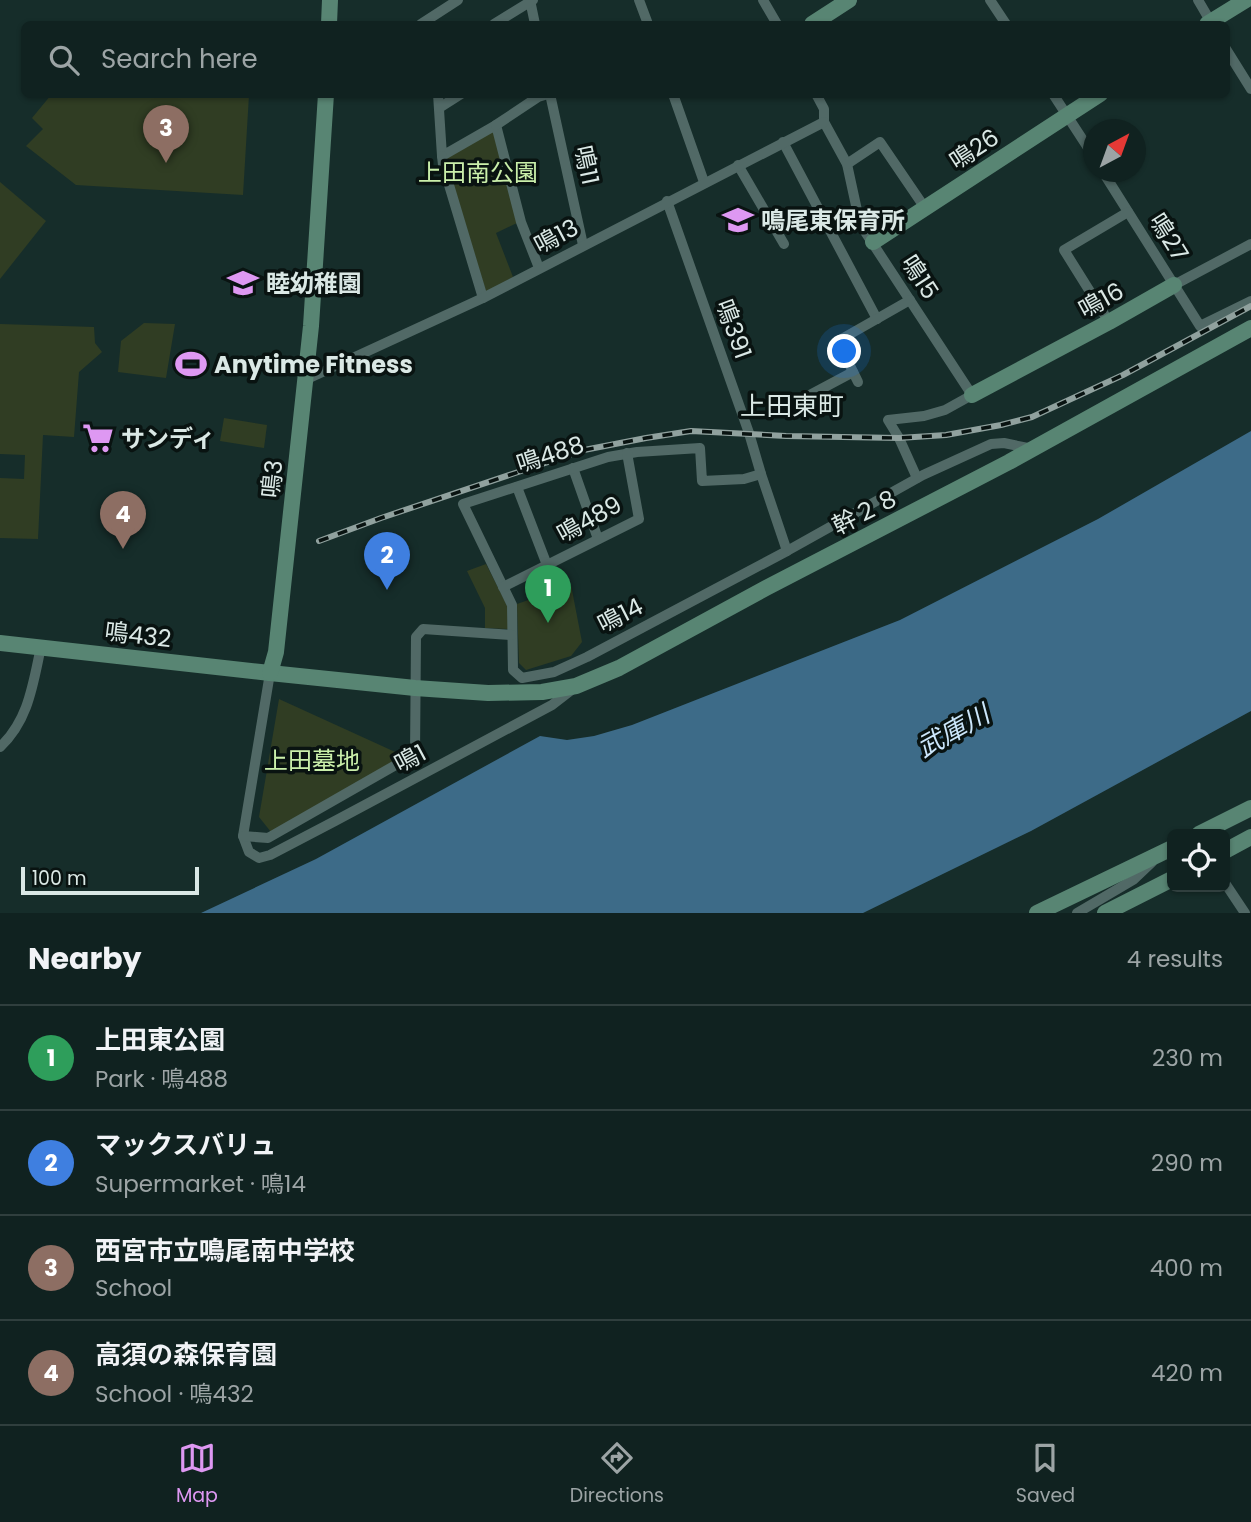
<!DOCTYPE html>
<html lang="en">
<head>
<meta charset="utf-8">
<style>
	body { margin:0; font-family:Poppins,"Noto Sans JP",sans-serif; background:#1e2f2d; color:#f1f3f6 }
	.controls { position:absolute; right:21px; bottom:21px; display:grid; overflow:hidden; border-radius:10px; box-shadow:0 2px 5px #0004 }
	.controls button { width:63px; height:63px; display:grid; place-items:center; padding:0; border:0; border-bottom:2px solid #303f3e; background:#102220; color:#f1f3f6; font:35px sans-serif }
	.compass { position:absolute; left:1083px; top:119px; width:63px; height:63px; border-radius:50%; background:#102220; box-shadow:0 2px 5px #0004; rotate:41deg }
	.scale { position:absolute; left:21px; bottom:18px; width:178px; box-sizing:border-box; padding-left:7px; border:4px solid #dae8e5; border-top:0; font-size:19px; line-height:24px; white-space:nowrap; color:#dae8e5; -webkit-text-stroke:5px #091311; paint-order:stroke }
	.you { position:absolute; left:845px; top:352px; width:24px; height:24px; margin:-18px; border:5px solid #fff; border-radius:50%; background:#1a73e8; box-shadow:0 0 0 10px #1a73e833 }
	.badge { display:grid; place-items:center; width:46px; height:46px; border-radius:50%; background:#de98f2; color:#fff; font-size:23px; font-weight:700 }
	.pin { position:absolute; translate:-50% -58px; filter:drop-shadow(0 2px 4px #0008) }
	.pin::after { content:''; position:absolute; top:37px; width:24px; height:21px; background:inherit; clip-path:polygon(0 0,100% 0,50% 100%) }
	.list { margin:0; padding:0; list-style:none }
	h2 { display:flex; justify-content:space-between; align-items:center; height:91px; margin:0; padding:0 28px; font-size:30px }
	h2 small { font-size:23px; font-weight:400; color:#9ca4a5 }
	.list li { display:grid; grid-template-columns:46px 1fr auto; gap:21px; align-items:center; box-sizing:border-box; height:105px; padding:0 28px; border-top:2px solid #303f3e }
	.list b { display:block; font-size:26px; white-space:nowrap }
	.list p { margin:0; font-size:23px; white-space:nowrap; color:#9ca4a5 }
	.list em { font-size:23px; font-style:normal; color:#9ca4a5 }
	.icon { flex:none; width:38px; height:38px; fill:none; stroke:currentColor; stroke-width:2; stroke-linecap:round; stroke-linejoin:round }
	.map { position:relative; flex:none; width:1251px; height:913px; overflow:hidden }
	.search { position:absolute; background:#102220; box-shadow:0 2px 5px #0004; left:21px; right:21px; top:21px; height:77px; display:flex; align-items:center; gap:18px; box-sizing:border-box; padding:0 24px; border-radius:10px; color:#9ca4a5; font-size:26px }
	.sheet { height:511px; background:#102220 }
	nav { display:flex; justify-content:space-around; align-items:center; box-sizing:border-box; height:98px; border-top:2px solid #303f3e; background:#102220; font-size:19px; color:#9ca4a5 }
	nav a { display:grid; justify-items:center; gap:4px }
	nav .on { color:#de98f2 }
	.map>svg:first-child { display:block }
</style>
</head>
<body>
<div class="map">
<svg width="1251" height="913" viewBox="0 0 1251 913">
	<rect width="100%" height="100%" fill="#162d2a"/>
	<g fill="#303d23">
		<path d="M51,95H249L243,195L76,185L26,146L43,129L32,118Z"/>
		<path d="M495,130L517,223L496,233L513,277L486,292L445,157Z"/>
		<path d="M0,182L46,221L0,279Z"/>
		<path d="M144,323L175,324L166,378L118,372L121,341Z"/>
		<path d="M0,324L94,327L95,343L102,352L79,372L74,437L43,435L38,539L0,538V478L24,479L25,455L0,454Z"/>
		<path d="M224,418L267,425L264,448L220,441Z"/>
		<path d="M486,564L508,607V629L485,628V608L467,571Z"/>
		<path d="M571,585L582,642L571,656L526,670L519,663L517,604Z"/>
		<path d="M279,699L404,756L271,832L259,817Z"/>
	</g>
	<path fill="#3d6b88" d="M1251,431V711L1031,831L863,913H201L316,859L540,736L567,740L594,736L632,725L900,620L1098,519Z"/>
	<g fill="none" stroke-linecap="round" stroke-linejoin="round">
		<g stroke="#516966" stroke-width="10">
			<path d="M530,0L535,24"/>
			<path d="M639,0L648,24"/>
			<path d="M763,0L777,24"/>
			<path d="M990,0L1006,24"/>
			<path d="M1198,0L1212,24"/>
			<path d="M421,24L458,0"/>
			<path d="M494,24L533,0"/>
			<path d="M1226,49L1251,89"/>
			<path d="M438,94L442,156L496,125L521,222L539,268"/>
			<path d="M550,94L583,245"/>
			<path d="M673,94L704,182"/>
			<path d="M816,94L824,109V122L847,164L860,224L972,395L945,410L924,416L888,420L899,438L917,478"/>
			<path d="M1053,94L1094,157"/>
			<path d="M439,108L461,94"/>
			<path d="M496,125L538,97L548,94"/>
			<path d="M783,142L877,319"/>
			<path d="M442,156L443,165L483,298"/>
			<path d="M847,164L880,142L925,208"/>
			<path d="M738,165L784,244"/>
			<path d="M1103,172L1200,326L1251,301"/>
			<path d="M667,201L749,433L761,474L787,551"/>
			<path d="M1174,285L1251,244"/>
			<path d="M1109,322L1064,250L1128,212"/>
			<path d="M305,380L483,298L824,122"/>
			<path d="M858,382L838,341L910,300"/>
			<path d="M808,396L853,372"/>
			<path d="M573,468L598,539"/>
			<path d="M761,474L744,479L702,481L700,448L637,452L608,457L463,504L512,605L513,670L522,678L554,672L587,657L787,551L923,475L991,444L1004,443L1033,449"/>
			<path d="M517,487L547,565"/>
			<path d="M503,587L639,519L627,453"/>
			<path d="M270,673L243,836L249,852L259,858L270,855L335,821L552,705L574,688"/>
			<path d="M0,747C29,720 33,683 41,647"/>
			<path d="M243,836L268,838L415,754L416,637L423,629L512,635"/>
			<path d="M1225,883L1245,913"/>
			<path d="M1077,913L1133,880L1152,862"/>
		</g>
		<g stroke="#588573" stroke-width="16">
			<path d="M329,24L330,0"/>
			<path d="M812,24L849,0"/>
			<path d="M1207,24L1246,0"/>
			<path d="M873,242L1100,94"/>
			<path d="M972,395L1109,322L1174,285"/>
			<path d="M0,643L270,673L415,688L488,693L542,692L576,686L619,668L766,588L1009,462L1251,328"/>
			<path d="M270,673L276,652L311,326L326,94"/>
			<path d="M1199,834L1251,808"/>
			<path d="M1225,851L1251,837"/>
			<path d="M1037,913L1172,848"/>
			<path d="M1105,913L1172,879"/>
		</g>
		<defs>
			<path id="rail" d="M319,541L381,518L584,450L646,438L691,431L786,436L899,438L946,435L1001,425L1032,417L1123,375L1251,306"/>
		</defs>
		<use href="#rail" stroke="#90a19e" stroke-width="6"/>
		<use href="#rail" stroke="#091311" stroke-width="3.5" stroke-dasharray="10" stroke-linecap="butt"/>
	</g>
	<defs>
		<symbol id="school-bare" viewBox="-9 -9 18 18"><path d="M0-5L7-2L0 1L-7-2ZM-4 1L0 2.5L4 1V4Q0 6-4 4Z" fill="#de98f2" stroke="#091311" stroke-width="2.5" paint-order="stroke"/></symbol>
		<symbol id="stadium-bare" viewBox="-9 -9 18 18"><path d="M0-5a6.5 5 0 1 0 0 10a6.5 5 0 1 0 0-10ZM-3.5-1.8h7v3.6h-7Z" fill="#de98f2" stroke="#091311" stroke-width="2.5" paint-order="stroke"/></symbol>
		<symbol id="supermarket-bare" viewBox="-9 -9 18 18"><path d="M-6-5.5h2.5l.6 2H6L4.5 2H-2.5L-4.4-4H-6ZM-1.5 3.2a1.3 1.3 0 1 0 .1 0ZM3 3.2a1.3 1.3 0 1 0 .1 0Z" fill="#de98f2" stroke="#091311" stroke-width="2.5" paint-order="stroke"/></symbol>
	</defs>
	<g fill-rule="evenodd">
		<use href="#school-bare" x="716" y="198" width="44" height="44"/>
		<use href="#school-bare" x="221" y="261" width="44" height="44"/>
		<use href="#stadium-bare" x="169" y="342" width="44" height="44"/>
		<use href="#supermarket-bare" x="76" y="416" width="44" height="44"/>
	</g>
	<g text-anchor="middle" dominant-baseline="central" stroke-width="7" stroke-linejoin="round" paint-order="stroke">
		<g font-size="24" fill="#dae8e5" stroke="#091311">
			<text transform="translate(974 149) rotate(-33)">鳴26</text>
			<text transform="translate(587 165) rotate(78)">鳴11</text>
			<text transform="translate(556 236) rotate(-28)">鳴13</text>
			<text transform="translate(1169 237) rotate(58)">鳴27</text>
			<text transform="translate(920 277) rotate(57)">鳴15</text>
			<text transform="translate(1101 300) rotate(-29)">鳴16</text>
			<text transform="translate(734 329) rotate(70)">鳴391</text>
			<text transform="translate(550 454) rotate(-18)">鳴488</text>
			<text transform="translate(272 479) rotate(-84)">鳴3</text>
			<text transform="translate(866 511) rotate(-27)">幹２８</text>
			<text transform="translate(589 519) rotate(-29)">鳴489</text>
			<text transform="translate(620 615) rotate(-27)">鳴14</text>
			<text transform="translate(138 635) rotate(7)">鳴432</text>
			<text transform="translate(410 758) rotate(-28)">鳴1</text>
		</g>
		<g font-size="24" fill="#caefaa" stroke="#091311">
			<text x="478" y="172">上田南公園</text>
			<text x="312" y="760">上田墓地</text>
		</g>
		<g font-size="24" font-weight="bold" fill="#dae8e5" stroke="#091311" text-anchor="start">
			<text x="761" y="220">鳴尾東保育所</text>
			<text x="266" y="283">睦幼稚園</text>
			<text x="214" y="364">Anytime Fitness</text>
			<text x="121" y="438">サンディ</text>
		</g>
		<g font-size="26" fill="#dae8e5" stroke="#091311">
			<text x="792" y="406">上田東町</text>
		</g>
		<g font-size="26" font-style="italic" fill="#cce7fb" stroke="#091311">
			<text transform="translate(953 731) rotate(-29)">武庫川</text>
		</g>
	</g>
</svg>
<div class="controls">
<button><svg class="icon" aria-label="locate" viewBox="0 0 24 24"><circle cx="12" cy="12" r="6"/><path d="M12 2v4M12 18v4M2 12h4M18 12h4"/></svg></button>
</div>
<svg class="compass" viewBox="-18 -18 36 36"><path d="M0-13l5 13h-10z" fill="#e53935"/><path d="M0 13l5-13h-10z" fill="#9ca4a5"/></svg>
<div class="scale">100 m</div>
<div class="you"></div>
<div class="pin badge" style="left:548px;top:623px;background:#2e9e5b">1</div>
<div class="pin badge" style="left:387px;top:590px;background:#3f7fe0">2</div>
<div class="pin badge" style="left:166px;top:163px;background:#8d6e63">3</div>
<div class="pin badge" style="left:123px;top:549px;background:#8d6e63">4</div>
<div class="search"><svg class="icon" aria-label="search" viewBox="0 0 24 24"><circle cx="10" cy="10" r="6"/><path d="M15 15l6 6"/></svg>Search here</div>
</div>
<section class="sheet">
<h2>Nearby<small>4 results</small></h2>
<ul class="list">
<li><span class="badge" style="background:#2e9e5b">1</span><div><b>上田東公園</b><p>Park · 鳴488</p></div><em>230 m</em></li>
<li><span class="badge" style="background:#3f7fe0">2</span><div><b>マックスバリュ</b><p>Supermarket · 鳴14</p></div><em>290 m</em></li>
<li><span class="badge" style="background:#8d6e63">3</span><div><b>西宮市立鳴尾南中学校</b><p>School</p></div><em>400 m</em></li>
<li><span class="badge" style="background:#8d6e63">4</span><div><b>高須の森保育園</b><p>School · 鳴432</p></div><em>420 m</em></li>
</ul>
</section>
<nav>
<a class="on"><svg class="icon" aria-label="map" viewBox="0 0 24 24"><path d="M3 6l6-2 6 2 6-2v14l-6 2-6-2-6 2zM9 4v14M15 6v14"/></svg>Map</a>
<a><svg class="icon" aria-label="directions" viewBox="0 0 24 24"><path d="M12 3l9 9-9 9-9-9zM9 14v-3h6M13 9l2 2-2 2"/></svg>Directions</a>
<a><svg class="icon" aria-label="saved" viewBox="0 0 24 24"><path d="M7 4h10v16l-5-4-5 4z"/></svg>Saved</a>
</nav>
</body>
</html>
